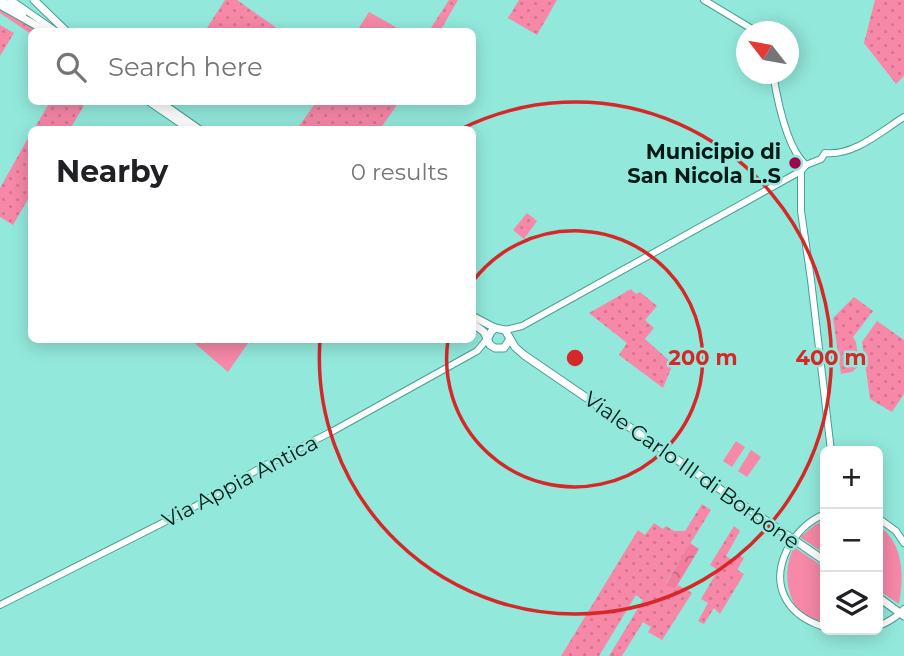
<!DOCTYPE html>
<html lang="en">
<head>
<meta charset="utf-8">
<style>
	body { margin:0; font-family:Montserrat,sans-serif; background:#f6f6f6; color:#202124 }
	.controls { position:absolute; right:21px; bottom:21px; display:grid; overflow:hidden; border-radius:10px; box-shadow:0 4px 18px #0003 }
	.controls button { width:63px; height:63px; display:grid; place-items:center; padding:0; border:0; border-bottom:2px solid #e0e0e0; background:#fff; color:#202124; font:35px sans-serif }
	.compass { position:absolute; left:736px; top:21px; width:63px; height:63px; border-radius:50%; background:#fff; box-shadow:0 4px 18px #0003; rotate:301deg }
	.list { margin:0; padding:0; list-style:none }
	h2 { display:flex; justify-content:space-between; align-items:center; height:91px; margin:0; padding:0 28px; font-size:30px }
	h2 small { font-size:23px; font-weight:400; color:#757577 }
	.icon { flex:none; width:38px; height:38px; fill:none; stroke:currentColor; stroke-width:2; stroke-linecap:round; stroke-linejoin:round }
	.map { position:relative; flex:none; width:904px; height:656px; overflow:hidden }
	.search { position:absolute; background:#fff; box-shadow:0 4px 18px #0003; left:28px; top:28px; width:448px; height:77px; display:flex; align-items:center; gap:18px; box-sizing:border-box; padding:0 24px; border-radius:10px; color:#757577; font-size:26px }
	.panel { position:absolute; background:#fff; box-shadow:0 4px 18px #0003; left:28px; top:126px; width:448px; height:217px; border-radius:10px }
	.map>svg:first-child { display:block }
</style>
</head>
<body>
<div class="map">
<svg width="904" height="656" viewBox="0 0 904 656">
	<defs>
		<pattern id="grass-dots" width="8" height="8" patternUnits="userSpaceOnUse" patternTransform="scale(1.75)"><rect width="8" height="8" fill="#f788a7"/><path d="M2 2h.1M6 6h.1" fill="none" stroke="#d2758f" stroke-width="1.8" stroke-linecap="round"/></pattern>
		<pattern id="forest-crowns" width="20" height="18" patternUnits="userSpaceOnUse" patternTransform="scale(1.75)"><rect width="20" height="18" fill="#f37c9f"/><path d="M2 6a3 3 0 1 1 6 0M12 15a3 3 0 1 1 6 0" fill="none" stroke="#c26580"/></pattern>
	</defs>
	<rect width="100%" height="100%" fill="#92e9db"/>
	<g fill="url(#grass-dots)">
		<path d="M225,0H237L281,31H205Z"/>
		<path d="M449,0H458L440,31H429Z"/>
		<path d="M519,0H557L537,35L508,18Z"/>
		<path d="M875,0H904V76L896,84L864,43Z"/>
		<path d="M0,8L43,31L32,32L31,34L0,13Z"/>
		<path d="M0,25L14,33L0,56Z"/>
		<path d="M50,102H86L70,129H34Z"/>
		<path d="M316,102H399L380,129H297Z"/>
		<path d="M31,133V194L13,225L0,217V188Z"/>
		<path d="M527,213L537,221L524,239L513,230Z"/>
		<path d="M631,289L636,294L640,292L657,306L645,320L654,328L645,339L673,364L663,388L619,355L627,343L589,313Z"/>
		<path d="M854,297L873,311L853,337L856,342L859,366L852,372L841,374L833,318Z"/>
		<path d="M877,321L904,340V394L892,412L870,399L862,342Z"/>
		<path d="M702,504L711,510L666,583L675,589L678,585L692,593L662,640L648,632L651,627L643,622L622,656H609L643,600L636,595L599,656H561L638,530L645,535L654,523L663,529L666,526L674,531H685Z"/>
		<path d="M734,526L740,531L726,556L734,561L738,554L744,558L737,570L744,574L720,614L714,608L704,624L698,621L708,603L701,599L718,570L710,565Z"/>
	</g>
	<path fill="url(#forest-crowns)" d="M690,543L699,549L675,589L666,584Z"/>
	<g fill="#f788a7">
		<path d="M369,12L401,30V31H357Z"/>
		<path d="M191,340H250L228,372Z"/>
		<path d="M736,441L745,447L732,467L723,461Z"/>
		<path d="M751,450L761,457L747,477L738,471Z"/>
		<path d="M825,520V554L800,537L815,525Z"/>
		<path d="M878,525C904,544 904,574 899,604L878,590Z"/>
		<path d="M794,547L825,568V630H872C818,652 769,599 794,547Z"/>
	</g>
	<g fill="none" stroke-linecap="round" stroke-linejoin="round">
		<defs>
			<g id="tertiary">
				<path d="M2,0L23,15"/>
				<path d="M11,0L57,32"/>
				<path d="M704,0L757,32"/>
				<path d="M773,74C777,98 787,149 806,165"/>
				<path d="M806,165L821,159L825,153C854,156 880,132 904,117"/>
				<path d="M801,171V211L811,280L831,451"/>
				<path d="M505,330L522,326L801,171L806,165"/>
				<path d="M825,514C807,521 796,533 787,550C752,622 861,656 904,609"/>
				<path d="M878,518L896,531L904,543"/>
				<path d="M0,605L194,507L262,467L333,431L477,351L488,338"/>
			</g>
			<g id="secondary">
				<path d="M34,0L67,32"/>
				<path d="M0,5L48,32"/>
				<path d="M150,102L191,130"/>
				<path d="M160,102L200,130"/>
				<path d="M472,316L495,328"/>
				<path d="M472,323L484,332L490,345L495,348H504L510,339"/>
				<path d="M488,338L491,332L495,328L505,330L515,347L524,355L825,561"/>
				<path d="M878,597L904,616"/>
			</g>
		</defs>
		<use href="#tertiary" stroke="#479f93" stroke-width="8"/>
		<use href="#secondary" stroke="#479f93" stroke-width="9"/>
		<use href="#tertiary" stroke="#fff" stroke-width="6"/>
		<use href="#secondary" stroke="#fff" stroke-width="7"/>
	</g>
	<g fill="none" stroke="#d62828" stroke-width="3.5">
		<path d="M473 281A128 128 0 1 1 448 340"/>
		<path d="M461 129A256 256 0 1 1 320 340"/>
	</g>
	<circle fill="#9f064d" stroke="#92e9db" stroke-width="2.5" cx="795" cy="163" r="7"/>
	<g text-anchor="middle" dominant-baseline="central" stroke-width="5" stroke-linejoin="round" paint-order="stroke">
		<g font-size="21" font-weight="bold" fill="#001915" stroke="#92e9db" text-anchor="end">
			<text x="781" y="151">Municipio di<tspan x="781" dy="24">San Nicola L.S</tspan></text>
		</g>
		<g font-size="21" fill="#001915" stroke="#92e9db">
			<text transform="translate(692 470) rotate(35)">Viale Carlo III di Borbone</text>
			<text transform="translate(240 481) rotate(-28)">Via Appia Antica</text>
		</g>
	</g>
	<circle cx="575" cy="358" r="10" fill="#d62828" stroke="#92e9db" stroke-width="3.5"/>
	<g font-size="21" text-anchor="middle" font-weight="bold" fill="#d62828" stroke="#92e9db" stroke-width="5" stroke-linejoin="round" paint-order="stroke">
		<text x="703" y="365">200 m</text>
		<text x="831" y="365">400 m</text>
	</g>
</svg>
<div class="controls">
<button>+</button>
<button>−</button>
<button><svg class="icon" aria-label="layers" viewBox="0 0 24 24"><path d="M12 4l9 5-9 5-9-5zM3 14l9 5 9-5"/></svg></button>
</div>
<svg class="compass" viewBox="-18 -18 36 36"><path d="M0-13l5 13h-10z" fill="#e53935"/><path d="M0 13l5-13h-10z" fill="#757577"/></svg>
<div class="search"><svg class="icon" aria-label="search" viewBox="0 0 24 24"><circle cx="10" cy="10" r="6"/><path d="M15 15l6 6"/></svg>Search here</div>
<section class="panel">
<h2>Nearby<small>0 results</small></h2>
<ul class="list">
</ul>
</section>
</div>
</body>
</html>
